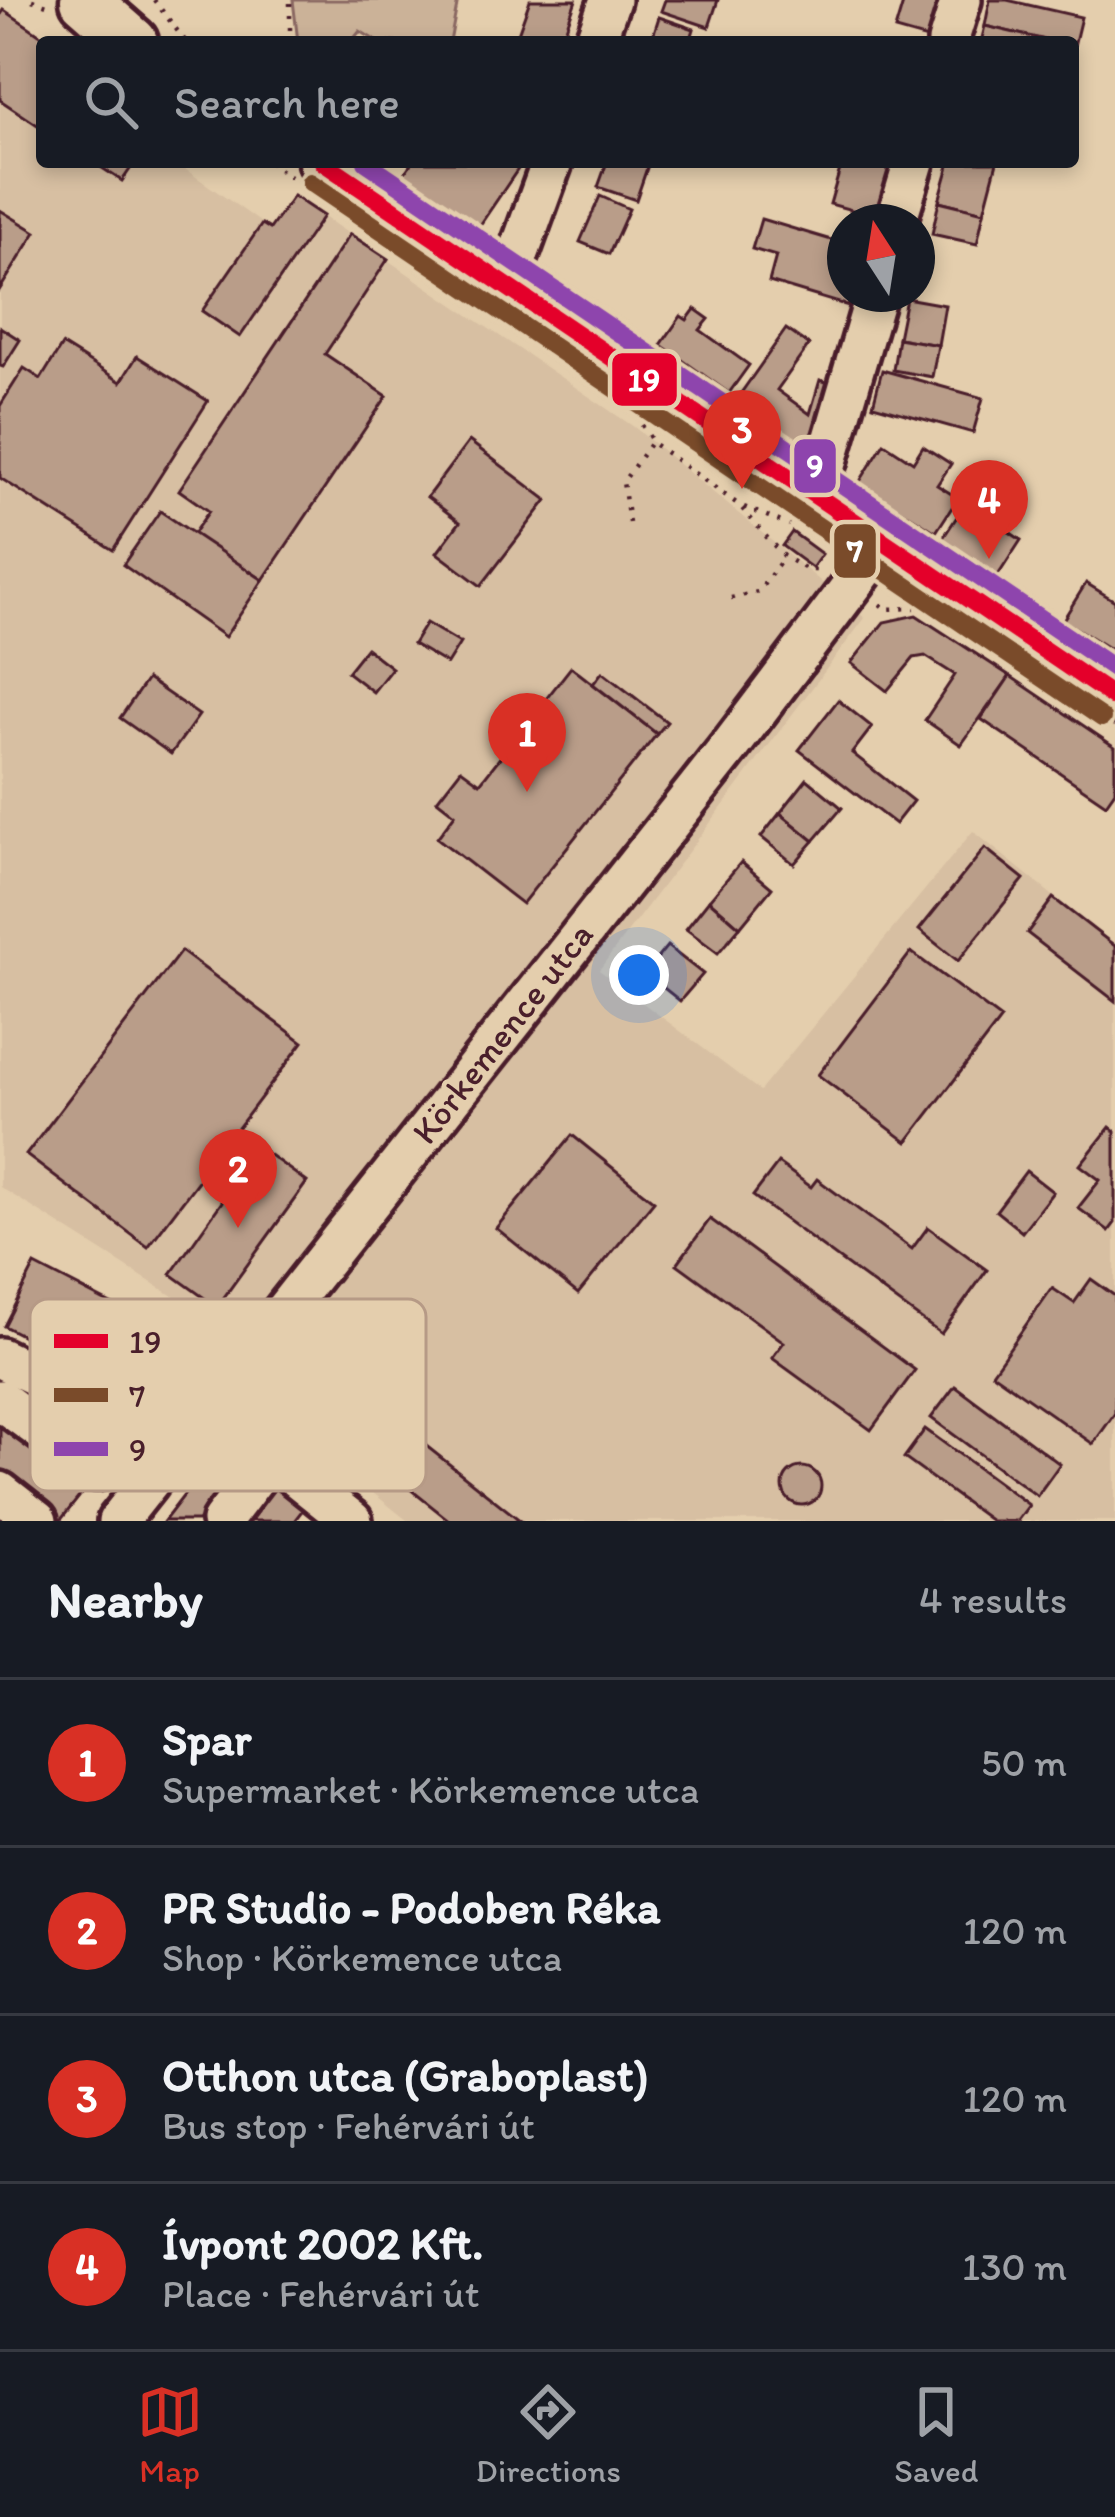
<!DOCTYPE html>
<html lang="en">
<head>
<meta charset="utf-8">
<style>
	body { margin:0; font-family:Itim,sans-serif; background:#242831; color:#f1f3f6 }
	.compass { position:absolute; left:827px; top:204px; width:108px; height:108px; border-radius:50%; background:#171b24; box-shadow:0 6px 18px #0003; rotate:348deg }
	.you { position:absolute; left:639px; top:975px; width:42px; height:42px; margin:-30px; border:9px solid #fff; border-radius:50%; background:#1a73e8; box-shadow:0 0 0 18px #1a73e833 }
	.badge { display:grid; place-items:center; width:78px; height:78px; border-radius:50%; background:#d93025; color:#fff; font-size:39px; font-weight:700 }
	.pin { position:absolute; translate:-50% -99px; filter:drop-shadow(0 3px 6px #0008) }
	.pin::after { content:''; position:absolute; top:63px; width:42px; height:36px; background:inherit; clip-path:polygon(0 0,100% 0,50% 100%) }
	.list { margin:0; padding:0; list-style:none }
	h2 { display:flex; justify-content:space-between; align-items:center; height:156px; margin:0; padding:0 48px; font-size:51px }
	h2 small { font-size:39px; font-weight:400; color:#9ea1a6 }
	.list li { display:grid; grid-template-columns:78px 1fr auto; gap:36px; align-items:center; box-sizing:border-box; height:168px; padding:0 48px; border-top:3px solid #363941 }
	.list b { display:block; font-size:45px; white-space:nowrap }
	.list p { margin:0; font-size:39px; white-space:nowrap; color:#9ea1a6 }
	.list em { font-size:39px; font-style:normal; color:#9ea1a6 }
	.icon { flex:none; width:66px; height:66px; fill:none; stroke:currentColor; stroke-width:2; stroke-linecap:round; stroke-linejoin:round }
	.map { position:relative; flex:none; width:1115px; height:1521px; overflow:hidden }
	.search { position:absolute; background:#171b24; box-shadow:0 6px 18px #0003; left:36px; right:36px; top:36px; height:132px; display:flex; align-items:center; gap:30px; box-sizing:border-box; padding:0 42px; border-radius:12px; color:#9ea1a6; font-size:45px }
	.sheet { height:828px; background:#171b24 }
	nav { display:flex; justify-content:space-around; align-items:center; box-sizing:border-box; height:168px; border-top:3px solid #363941; background:#171b24; font-size:33px; color:#9ea1a6 }
	nav a { display:grid; justify-items:center; gap:6px }
	nav .on { color:#d93025 }
	.map>svg:first-child { display:block }
</style>
</head>
<body>
<div class="map">
<svg width="1115" height="1521" viewBox="0 0 1115 1521">
	<rect width="100%" height="100%" fill="#e4cead"/>
	<filter id="ink" filterUnits="userSpaceOnUse"><feTurbulence type="fractalNoise" baseFrequency=".00833" numOctaves="2"/><feDisplacementMap in="SourceGraphic" scale="24" xChannelSelector="R" yChannelSelector="G"/><feConvolveMatrix kernelMatrix="1 2 1 2 8 2 1 2 1" color-interpolation-filters="sRGB"/></filter>
	<g filter="url(#ink)">
		<path fill="#d7bfa2" d="M0,8L51,42H42V162H175L270,229L293,196L634,427L865,618L599,970L760,1091L973,831L1115,946V1521H408L255,1398L230,1332L0,1187Z"/>
		<path fill="#cbb298" stroke="#8a6862" stroke-width="3" d="M293,0H458L450,42H378L360,31L351,42H298Z"/>
		<g fill="#b99d89" stroke="#4a1f2b" stroke-width="3">
			<path d="M530,0H576L561,42H515Z"/>
			<path d="M665,0H718L709,27L661,11Z"/>
			<path d="M904,0H938L927,39L895,30Z"/>
			<path d="M990,0H1007L1081,17L1074,46L1073,42H1054L985,26Z"/>
			<path d="M4,10L51,42H42V128L0,100V16Z"/>
			<path d="M659,17L694,29L690,42H651Z"/>
			<path d="M985,26L1054,42H981Z"/>
			<path d="M93,162H135L122,181Z"/>
			<path d="M412,162H515L520,166L476,231L400,180Z"/>
			<path d="M607,162H649L636,200L598,187Z"/>
			<path d="M842,162H868L892,168L877,217L830,204Z"/>
			<path d="M950,162H997L984,212L939,201Z"/>
			<path d="M293,196L323,216L240,337L202,311L262,224L270,229Z"/>
			<path d="M600,196L629,209L609,254L580,242Z"/>
			<path d="M939,201L984,212L977,244L932,234Z"/>
			<path d="M0,210L36,232L0,289Z"/>
			<path d="M761,219L845,244V294H852L849,306L769,282L776,256L752,249Z"/>
			<path d="M350,234L388,259L325,354L387,396L263,580L193,534L209,511L179,490Z"/>
			<path d="M906,298L945,305L938,345L898,338Z"/>
			<path d="M695,309L709,319L700,330L749,365L729,393L661,345L681,316L687,320Z"/>
			<path d="M0,327L20,340L3,367L0,366Z"/>
			<path d="M786,329L809,345L777,390L810,414L820,380L842,387L826,441L802,445L736,400Z"/>
			<path d="M898,338L938,345L932,377L893,370Z"/>
			<path d="M62,345L121,382L137,356L208,401L113,550L0,478V406L24,368L41,379Z"/>
			<path d="M882,370L983,398L973,433L873,405Z"/>
			<path d="M469,441L547,500L481,586L437,553L460,522L427,497Z"/>
			<path d="M884,443L913,462L923,446L951,464L937,485L958,498L936,532L859,483Z"/>
			<path d="M962,509L996,530L999,525L1021,540L997,577L941,541Z"/>
			<path d="M160,511L263,580L225,637L123,565Z"/>
			<path d="M792,532L822,554L812,568L782,546Z"/>
			<path d="M1086,583L1115,601V652L1063,620Z"/>
			<path d="M916,615L1010,676L961,745L925,720L955,675L925,656L914,658L887,691L851,663L884,622Z"/>
			<path d="M426,623L460,643L447,664L413,644Z"/>
			<path d="M366,648L392,668L373,692L347,672Z"/>
			<path d="M571,667L657,734L522,904L437,838L455,814L437,800L461,769L480,783Z"/>
			<path d="M602,672L667,722L657,734L593,684Z"/>
			<path d="M1010,676L1115,747V791L1106,804L981,719Z"/>
			<path d="M147,679L199,715L171,754L120,718Z"/>
			<path d="M838,700L872,727L852,753L913,801L895,824L799,750Z"/>
			<path d="M807,779L842,808L814,841L780,813Z"/>
			<path d="M780,813L814,841L794,864L761,837Z"/>
			<path d="M985,848L1024,879L958,961L919,930Z"/>
			<path d="M741,862L772,888L740,927L709,900Z"/>
			<path d="M1053,898L1115,946V1001L1027,933Z"/>
			<path d="M709,900L740,927L718,953L686,929Z"/>
			<path d="M667,946L703,974L680,1001L645,973Z"/>
			<path d="M181,951L303,1042L148,1247L26,1155Z"/>
			<path d="M911,952L1001,1019L907,1142L818,1075Z"/>
			<path d="M1110,1127L1115,1131V1223L1109,1231L1078,1208L1100,1180L1080,1165Z"/>
			<path d="M572,1135L654,1201L578,1294L496,1228Z"/>
			<path d="M260,1148L307,1182L217,1307L171,1274Z"/>
			<path d="M778,1163L811,1187L817,1179L912,1249L928,1227L987,1270L941,1334L753,1196Z"/>
			<path d="M1026,1171L1053,1192L1022,1232L996,1211Z"/>
			<path d="M710,1219L915,1370L871,1430L772,1358L784,1342L677,1264Z"/>
			<path d="M35,1265L175,1337L144,1398L4,1326Z"/>
			<path d="M1091,1279L1115,1296V1413L1093,1444L992,1373L1052,1288L1074,1303Z"/>
			<path d="M955,1386L1060,1464L1037,1496L931,1418Z"/>
			<path d="M367,1399L521,1521H450L340,1433Z"/>
			<path d="M0,1418L87,1487L60,1521L0,1475Z"/>
			<path d="M925,1429L1029,1505L1017,1521H991L904,1458Z"/>
			<path d="M231,1434L252,1450L198,1521H164Z"/>
			<circle cx="802" cy="1486" r="19"/>
			<path d="M282,1469L315,1494L294,1521H243Z"/>
		</g>
		<g fill="none" stroke-linecap="round" stroke-linejoin="round">
			<defs>
				<g id="minor">
					<path d="M595,42L610,0"/>
					<path d="M948,42L961,0"/>
					<path d="M896,222L914,162"/>
					<path d="M507,286L552,162"/>
					<path d="M814,494L823,475L876,294"/>
					<path d="M0,1358L178,1445"/>
					<path d="M0,1400L96,1470"/>
					<path d="M209,1407L352,1521"/>
					<path d="M0,1492L37,1521"/>
					<path d="M118,1521L729,748L884,543"/>
					<path d="M222,1521L272,1455"/>
				</g>
				<g id="major">
					<path d="M85,0L133,42"/>
					<path d="M323,162L1115,698"/>
				</g>
			</defs>
			<use href="#minor" stroke="#4a1f2b" stroke-width="48"/>
			<use href="#major" stroke="#4a1f2b" stroke-width="57"/>
			<g stroke="#4a1f2b" stroke-width="4.5" stroke-dasharray="3 9" stroke-linecap="butt">
				<path d="M32,0L50,6"/>
				<path d="M154,0L186,42"/>
				<path d="M290,42V0"/>
				<path d="M269,162L290,177"/>
				<path d="M642,425L654,444L739,505L784,557L808,570H820"/>
				<path d="M744,507L789,525"/>
				<path d="M629,523L623,482L652,441"/>
				<path d="M731,598L758,592L784,557"/>
				<path d="M880,604L886,609L915,608"/>
			</g>
			<use href="#minor" stroke="#e4cead" stroke-width="39"/>
			<use href="#major" stroke="#e4cead" stroke-width="48"/>
			<defs>
				<path id="bus-1" d="M323,162L1115,698"/>
				<path id="bus-2" d="M310,182L1102,718"/>
				<path id="bus-3" d="M366,162L1115,669"/>
			</defs>
			<use href="#bus-1" stroke="#e4cead" stroke-width="27"/>
			<use href="#bus-2" stroke="#e4cead" stroke-width="27"/>
			<use href="#bus-3" stroke="#e4cead" stroke-width="27"/>
			<use href="#bus-1" stroke="#e4002b" stroke-width="18"/>
			<use href="#bus-2" stroke="#7a4b2a" stroke-width="18"/>
			<use href="#bus-3" stroke="#8e44ad" stroke-width="18"/>
		</g>
	</g>
	<g text-anchor="middle" dominant-baseline="central" stroke-width="9" stroke-linejoin="round" paint-order="stroke">
		<g font-size="36" fill="#4a1f2b" stroke="#e4cead">
			<text transform="translate(502 1033) rotate(-52)">Körkemence utca</text>
		</g>
	</g>
	<rect x="30" y="1299" width="396" height="192" rx="18" fill="#e4cead" stroke="#b69a86" stroke-width="3"/>
	<rect x="54" y="1334" width="54" height="14" fill="#e4002b"/>
	<rect x="54" y="1388" width="54" height="14" fill="#7a4b2a"/>
	<rect x="54" y="1442" width="54" height="14" fill="#8e44ad"/>
	<g font-size="33" fill="#4a1f2b">
		<text x="129" y="1353">19</text>
		<text x="129" y="1407">7</text>
		<text x="129" y="1461">9</text>
	</g>
	<g stroke="#e4cead" stroke-width="4.5">
		<rect x="610" y="351" width="69" height="57" rx="12" fill="#e4002b"/>
		<rect x="792" y="437" width="46" height="58" rx="12" fill="#8e44ad"/>
		<rect x="832" y="522" width="46" height="58" rx="12" fill="#7a4b2a"/>
	</g>
	<g font-size="33" text-anchor="middle" font-weight="bold" fill="#fff">
		<text x="644" y="391">19</text>
		<text x="815" y="477">9</text>
		<text x="855" y="562">7</text>
	</g>
</svg>
<svg class="compass" viewBox="-18 -18 36 36"><path d="M0-13l5 13h-10z" fill="#e53935"/><path d="M0 13l5-13h-10z" fill="#9ea1a6"/></svg>
<div class="you"></div>
<div class="pin badge" style="left:527px;top:792px">1</div>
<div class="pin badge" style="left:238px;top:1228px">2</div>
<div class="pin badge" style="left:742px;top:489px">3</div>
<div class="pin badge" style="left:989px;top:559px">4</div>
<div class="search"><svg class="icon" aria-label="search" viewBox="0 0 24 24"><circle cx="10" cy="10" r="6"/><path d="M15 15l6 6"/></svg>Search here</div>
</div>
<section class="sheet">
<h2>Nearby<small>4 results</small></h2>
<ul class="list">
<li><span class="badge">1</span><div><b>Spar</b><p>Supermarket · Körkemence utca</p></div><em>50 m</em></li>
<li><span class="badge">2</span><div><b>PR Studio - Podoben Réka</b><p>Shop · Körkemence utca</p></div><em>120 m</em></li>
<li><span class="badge">3</span><div><b>Otthon utca (Graboplast)</b><p>Bus stop · Fehérvári út</p></div><em>120 m</em></li>
<li><span class="badge">4</span><div><b>Ívpont 2002 Kft.</b><p>Place · Fehérvári út</p></div><em>130 m</em></li>
</ul>
</section>
<nav>
<a class="on"><svg class="icon" aria-label="map" viewBox="0 0 24 24"><path d="M3 6l6-2 6 2 6-2v14l-6 2-6-2-6 2zM9 4v14M15 6v14"/></svg>Map</a>
<a><svg class="icon" aria-label="directions" viewBox="0 0 24 24"><path d="M12 3l9 9-9 9-9-9zM9 14v-3h6M13 9l2 2-2 2"/></svg>Directions</a>
<a><svg class="icon" aria-label="saved" viewBox="0 0 24 24"><path d="M7 4h10v16l-5-4-5 4z"/></svg>Saved</a>
</nav>
</body>
</html>
